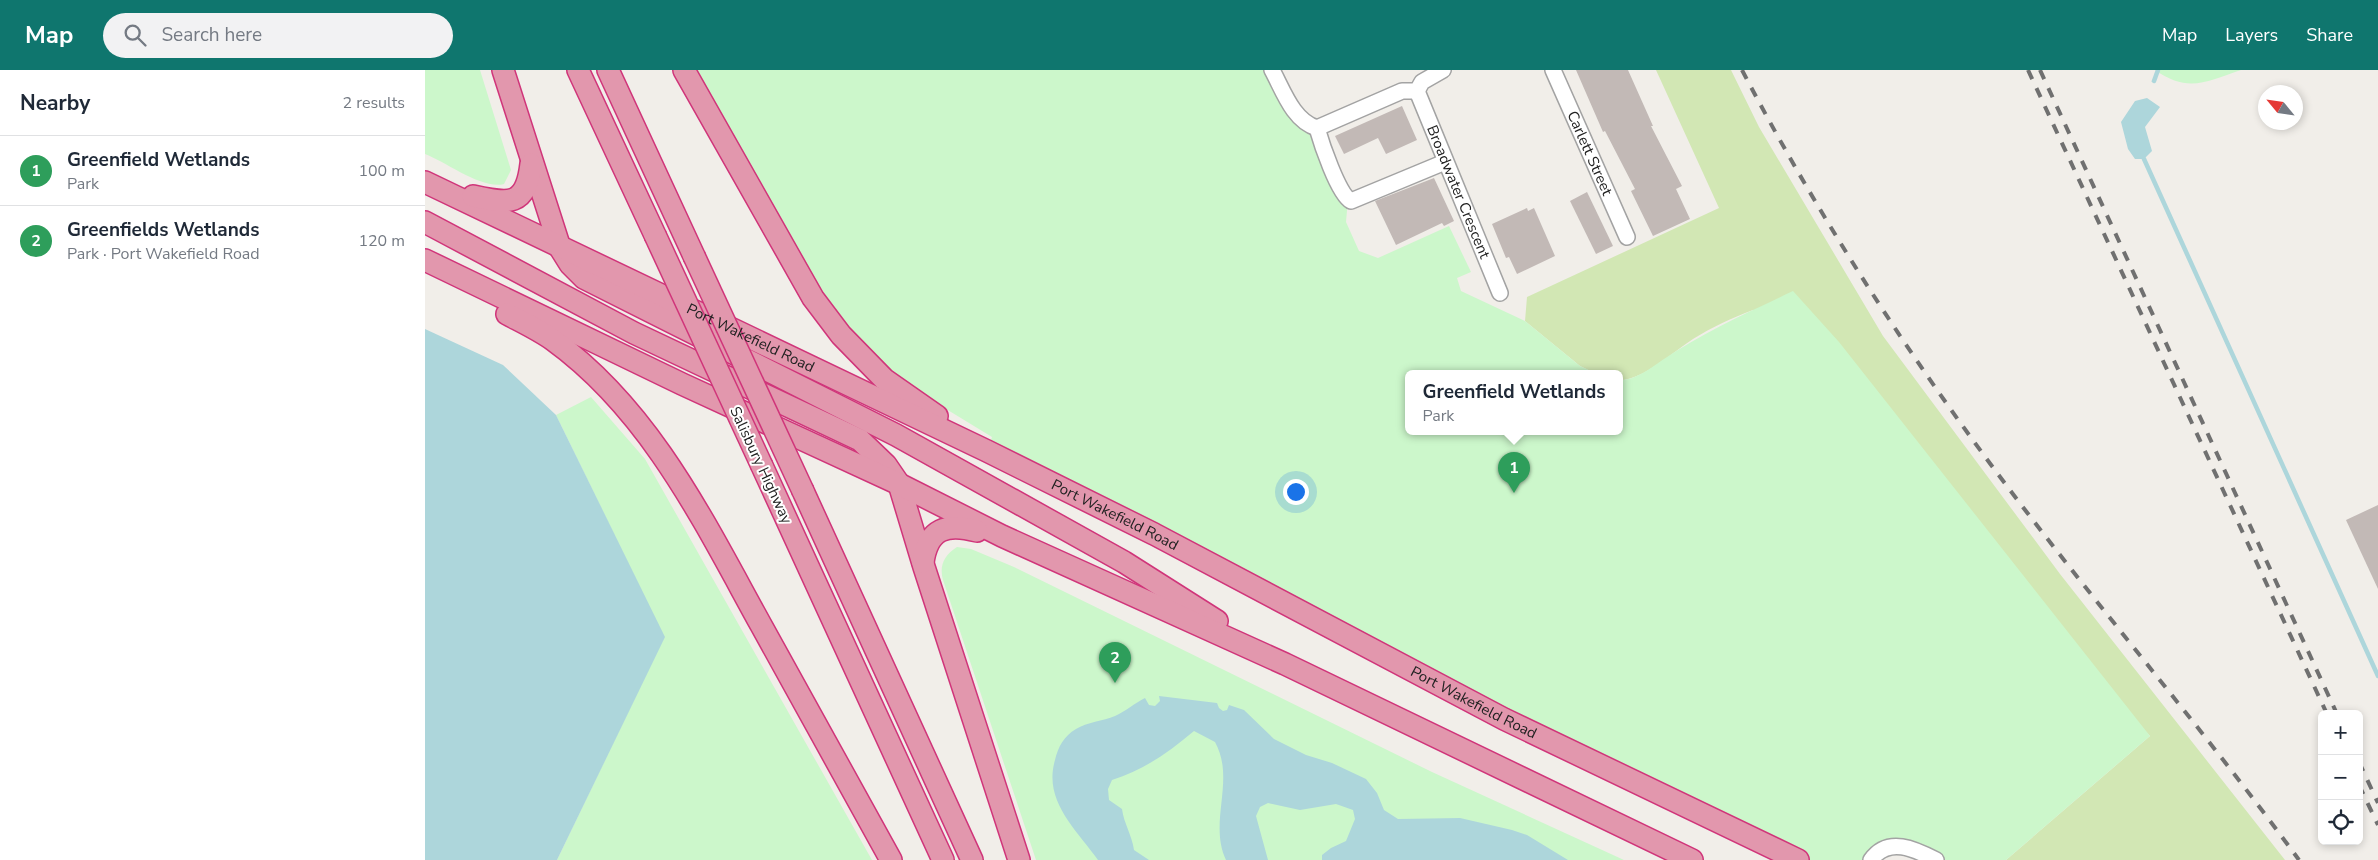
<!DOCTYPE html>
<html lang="en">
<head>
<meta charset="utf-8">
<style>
	body { margin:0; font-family:"Nunito Sans",sans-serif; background:#f2f2f3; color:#1f2937 }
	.controls { position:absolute; right:15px; bottom:15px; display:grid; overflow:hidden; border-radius:8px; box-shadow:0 2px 8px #0003 }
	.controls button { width:45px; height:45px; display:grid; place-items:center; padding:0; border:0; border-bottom:1px solid #e0e1e3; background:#fff; color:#1f2937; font:25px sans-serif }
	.compass { position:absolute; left:1833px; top:15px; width:45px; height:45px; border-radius:50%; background:#fff; box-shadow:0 2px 8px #0003; rotate:299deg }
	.you { position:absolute; left:870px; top:421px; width:18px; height:18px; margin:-12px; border:4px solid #fff; border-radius:50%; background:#1a73e8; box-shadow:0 0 0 8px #1a73e833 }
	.badge { display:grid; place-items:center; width:32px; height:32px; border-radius:50%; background:#0f766e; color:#fff; font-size:16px; font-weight:700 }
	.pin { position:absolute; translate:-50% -41px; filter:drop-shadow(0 1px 2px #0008) }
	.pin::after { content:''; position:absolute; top:26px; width:18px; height:15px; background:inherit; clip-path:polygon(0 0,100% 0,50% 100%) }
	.popup { position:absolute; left:980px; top:300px; width:218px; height:65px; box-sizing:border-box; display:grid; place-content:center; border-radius:8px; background:#fff; filter:drop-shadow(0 1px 4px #0005); font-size:16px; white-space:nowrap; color:#747a83 }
	.popup b { font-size:19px; color:#1f2937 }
	.popup::after { content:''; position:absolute; left:50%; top:100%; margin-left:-10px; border:10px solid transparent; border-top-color:#fff }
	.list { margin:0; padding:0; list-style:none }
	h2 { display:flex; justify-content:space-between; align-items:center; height:65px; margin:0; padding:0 20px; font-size:21px }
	h2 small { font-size:16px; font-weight:400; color:#747a83 }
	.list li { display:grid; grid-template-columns:32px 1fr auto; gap:15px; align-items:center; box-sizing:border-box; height:70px; padding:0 20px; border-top:1px solid #e0e1e3 }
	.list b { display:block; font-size:19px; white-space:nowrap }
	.list p { margin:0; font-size:16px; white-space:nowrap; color:#747a83 }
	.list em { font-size:16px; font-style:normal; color:#747a83 }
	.icon { flex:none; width:28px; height:28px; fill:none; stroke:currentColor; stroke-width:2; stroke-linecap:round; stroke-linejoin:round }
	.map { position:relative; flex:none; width:1953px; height:790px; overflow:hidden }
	header { display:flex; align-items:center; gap:30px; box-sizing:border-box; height:70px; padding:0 25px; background:#0f766e; color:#fff }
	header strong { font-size:24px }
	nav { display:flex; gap:28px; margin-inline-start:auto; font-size:18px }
	.search { width:350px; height:45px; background:#f2f2f3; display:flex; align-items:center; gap:12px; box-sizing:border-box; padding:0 18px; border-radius:28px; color:#747a83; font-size:19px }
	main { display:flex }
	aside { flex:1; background:#fff }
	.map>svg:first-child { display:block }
</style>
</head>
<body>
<header>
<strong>Map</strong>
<div class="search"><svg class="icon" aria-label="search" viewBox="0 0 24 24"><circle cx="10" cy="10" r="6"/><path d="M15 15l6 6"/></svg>Search here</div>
<nav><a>Map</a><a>Layers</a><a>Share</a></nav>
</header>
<main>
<aside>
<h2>Nearby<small>2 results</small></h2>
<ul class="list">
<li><span class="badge" style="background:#2e9e5b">1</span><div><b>Greenfield Wetlands</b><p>Park</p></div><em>100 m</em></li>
<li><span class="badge" style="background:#2e9e5b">2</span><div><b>Greenfields Wetlands</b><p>Park · Port Wakefield Road</p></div><em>120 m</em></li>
</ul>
</aside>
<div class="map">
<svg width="1953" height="790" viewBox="0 0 1953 790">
	<rect width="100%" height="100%" fill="#f1eee9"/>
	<path fill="#d2e7b4" d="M1231,0H1306L1334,57L1458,266L1635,504L1860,790H1581L1725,666L1328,240C1307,248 1287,257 1268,269C1249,281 1217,311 1194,310V304H1172L1155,296L1100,251L1102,227L1294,138Z"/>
	<g fill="#ccf7cb">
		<path d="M0,0H55L86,100L79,114C58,120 21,92 0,84Z"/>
		<path d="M266,0H847L882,55L923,129L921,152L934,181L953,188L1024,156L1046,202L1032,208L1036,221L1100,251L1155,296L1172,304H984V362H1194V310C1208,311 1225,299 1236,291C1280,261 1320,244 1368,221L1414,272L1725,666L1581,790H1511L1481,777L1446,790H1373L562,381L567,367L485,317L456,294L404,237Z"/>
		<path d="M1730,0H1816C1781,12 1763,23 1730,0Z"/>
		<path d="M166,327L220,389L447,790H132L239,567L131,345Z"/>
		<path d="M532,477L546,479L589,497L1007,702L1199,790H611L518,510C514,496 519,485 532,477Z"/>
	</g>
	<g fill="#add6db">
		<path d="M1722,28L1735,37L1720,57L1727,81L1719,89H1710L1703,79L1696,52L1710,31Z"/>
		<path d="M0,259L78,295L131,345L240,567L132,790H0Z"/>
		<path d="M734,626L792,633L794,638L798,641L802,640L804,635L819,640L849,669L881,685L907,693L941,709L952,723L959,740L973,749L1035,748L1087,760L1102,765L1143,790H897V785L906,778L921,771L930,749L928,740L911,734L875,740L843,733L835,737L831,746L843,790H801C783,752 811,710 790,672L769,661C744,682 719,700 687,710L683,719L684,730L697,739C699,754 707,765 709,780L724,790H673C651,759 618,731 630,690C633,677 639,666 651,659C662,652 678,651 690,646C701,641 710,633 720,628L724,635L730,636L735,631Z"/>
	</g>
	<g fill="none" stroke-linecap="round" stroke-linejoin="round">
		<g stroke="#add6db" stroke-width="4.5">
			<path d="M1729,11L1733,0"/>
			<path d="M1719,89L1953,606"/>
		</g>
	</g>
	<g fill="#c2b9b6">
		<path d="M1151,0H1203L1228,56H1226L1257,116L1251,119L1265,149L1228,166L1206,121L1210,119L1180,61L1178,62Z"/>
		<path d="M977,36L992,70L961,84L953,68L919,84L910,66Z"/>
		<path d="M1009,108L1029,151L1019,156L1017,153L971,175L950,131Z"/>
		<path d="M1162,122L1188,176L1171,184L1145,131Z"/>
		<path d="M1102,138L1103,141L1109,138L1130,186L1092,204L1084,187L1081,188L1067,154Z"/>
		<path d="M1953,435V519L1921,450Z"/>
	</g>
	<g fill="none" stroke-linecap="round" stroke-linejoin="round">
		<defs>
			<g id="minor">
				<path d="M847,0C858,20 868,51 892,58L977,21H992L997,12L1018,0"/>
				<path id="s1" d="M1128,0L1202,167"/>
				<path id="s2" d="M992,21L1075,223"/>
				<path d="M892,58C896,72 913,124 926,131L1020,92"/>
				<path d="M1446,790C1463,766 1490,779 1511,790"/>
			</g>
			<g id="highway">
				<path d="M78,0L135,178L145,194L159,208L471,365L699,492L792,551"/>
				<path d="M153,0L230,165"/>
				<path d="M183,0L269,186"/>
				<path d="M259,0L388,228L416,265L459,309L512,346"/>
				<path id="s3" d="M0,112L562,381L729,464L1079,649L1373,790"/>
				<path d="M48,126C84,134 101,137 106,94"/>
				<path d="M0,152L209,263L435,370L461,395L474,414L499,497L594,790"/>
				<path d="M0,190L257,314L474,414L577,466L860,594L1267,790"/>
				<path d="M82,244C97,252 114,260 128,270C226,341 279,452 336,555C379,633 423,712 466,790"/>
				<path d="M337,396L518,790"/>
				<path d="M378,421L547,790"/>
				<path d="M498,492C503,458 522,453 552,461"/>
			</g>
		</defs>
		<use href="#minor" stroke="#a3a3a3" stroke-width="18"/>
		<use href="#highway" stroke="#d0357a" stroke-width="24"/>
		<use href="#minor" stroke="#fff" stroke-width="15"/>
		<use href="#highway" stroke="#e297ad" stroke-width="21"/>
		<g stroke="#707070" stroke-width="4" stroke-dasharray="10 10" stroke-linecap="butt">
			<path d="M1317,0C1399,157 1496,305 1604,445C1693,561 1788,672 1874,790"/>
			<path d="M1603,0L1902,644"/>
			<path d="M1615,0L1912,644"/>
			<path d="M1934,692L1953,733"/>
			<path d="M1934,715L1953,755"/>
		</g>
		<defs>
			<g id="highway-bridge">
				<path d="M230,165L337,396"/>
				<path d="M269,186L378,421"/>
			</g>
		</defs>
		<use href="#highway-bridge" stroke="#d0357a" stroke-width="24" stroke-linecap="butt"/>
		<use href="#highway-bridge" stroke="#e297ad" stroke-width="21"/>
	</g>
	<g text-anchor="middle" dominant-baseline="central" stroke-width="4" stroke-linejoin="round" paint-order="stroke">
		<g font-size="15" fill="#222" stroke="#fff">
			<text stroke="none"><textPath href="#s1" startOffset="91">Carlett Street</textPath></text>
			<text stroke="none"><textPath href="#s2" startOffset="109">Broadwater Crescent</textPath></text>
			<text stroke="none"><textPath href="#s3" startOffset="361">Port Wakefield Road</textPath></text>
			<text transform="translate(336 395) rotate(65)">Salisbury Highway</text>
			<text stroke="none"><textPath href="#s3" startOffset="766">Port Wakefield Road</textPath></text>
			<text stroke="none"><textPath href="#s3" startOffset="1171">Port Wakefield Road</textPath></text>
		</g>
	</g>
</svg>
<div class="controls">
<button>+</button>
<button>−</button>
<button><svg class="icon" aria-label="locate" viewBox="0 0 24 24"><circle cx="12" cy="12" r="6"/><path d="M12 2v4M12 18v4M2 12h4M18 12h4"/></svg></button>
</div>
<svg class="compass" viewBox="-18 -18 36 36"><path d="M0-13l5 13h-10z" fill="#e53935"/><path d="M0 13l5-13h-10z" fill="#747a83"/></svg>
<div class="you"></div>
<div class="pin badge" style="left:1089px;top:423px;background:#2e9e5b">1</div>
<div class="popup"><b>Greenfield Wetlands</b>Park</div>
<div class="pin badge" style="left:690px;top:613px;background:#2e9e5b">2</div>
</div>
</main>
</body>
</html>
